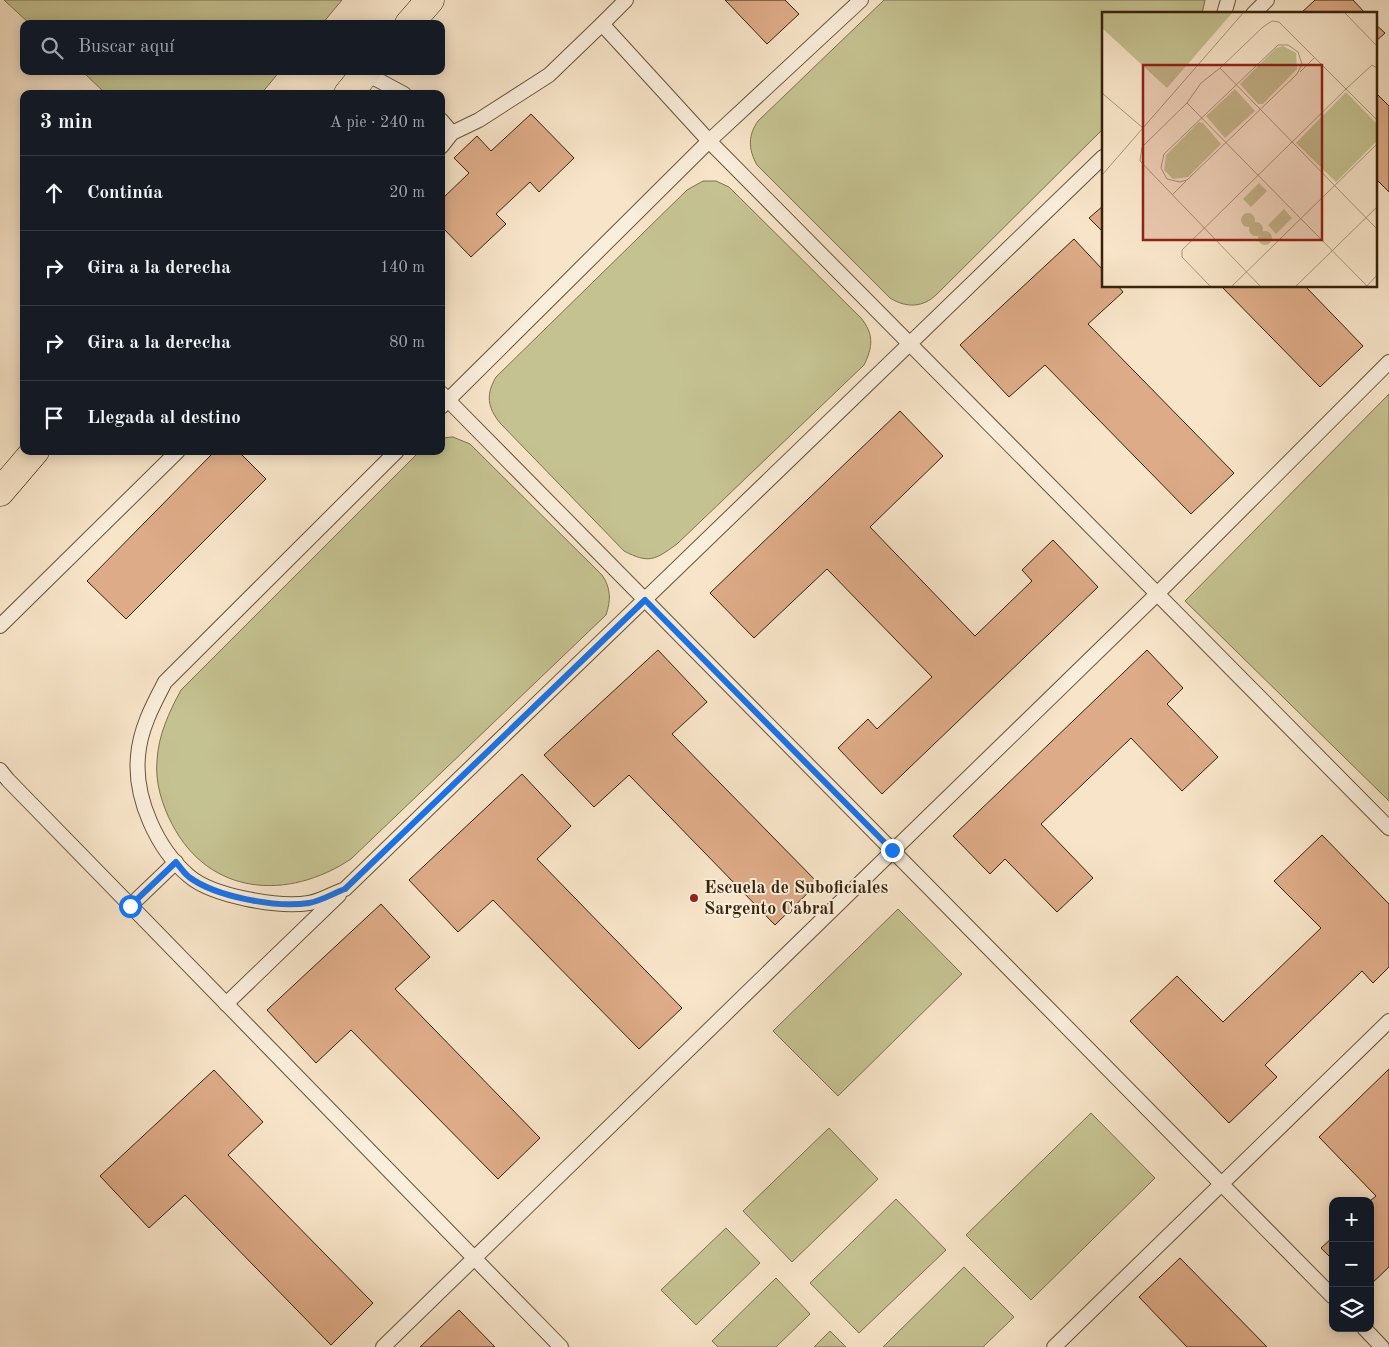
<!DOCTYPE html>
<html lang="es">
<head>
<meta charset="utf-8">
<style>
	body { margin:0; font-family:"Old Standard TT",serif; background:#242831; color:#f1f3f6 }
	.controls { position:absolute; right:15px; bottom:15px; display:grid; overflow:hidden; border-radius:10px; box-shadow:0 2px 12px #0003 }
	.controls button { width:45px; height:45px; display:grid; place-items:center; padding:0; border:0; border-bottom:1px solid #363941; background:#171b24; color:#f1f3f6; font:25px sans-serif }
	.stop { position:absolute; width:15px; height:15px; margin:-11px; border:4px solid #1a73e8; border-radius:50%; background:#fff }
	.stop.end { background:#1a73e8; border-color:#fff; box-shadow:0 1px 5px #0008 }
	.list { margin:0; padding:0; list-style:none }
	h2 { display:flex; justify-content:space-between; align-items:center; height:65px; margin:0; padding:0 20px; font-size:21px }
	h2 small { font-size:16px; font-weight:400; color:#9ea1a6 }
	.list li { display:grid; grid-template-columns:32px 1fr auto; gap:15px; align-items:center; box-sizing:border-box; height:75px; padding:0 20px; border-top:1px solid #363941 }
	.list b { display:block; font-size:19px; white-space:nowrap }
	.list em { font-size:16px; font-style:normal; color:#9ea1a6 }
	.icon { flex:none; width:28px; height:28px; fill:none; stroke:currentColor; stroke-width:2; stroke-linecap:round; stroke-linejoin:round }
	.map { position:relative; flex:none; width:1389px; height:1347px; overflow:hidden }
	.search { position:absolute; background:#171b24; box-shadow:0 2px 12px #0003; left:20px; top:20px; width:425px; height:55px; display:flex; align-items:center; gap:12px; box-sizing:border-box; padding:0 18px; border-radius:10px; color:#9ea1a6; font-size:19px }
	.panel { position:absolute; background:#171b24; box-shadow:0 2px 12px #0003; left:20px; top:90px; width:425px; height:365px; border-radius:10px }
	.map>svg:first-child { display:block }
</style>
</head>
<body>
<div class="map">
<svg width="1389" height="1347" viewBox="0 0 1389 1347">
	<rect width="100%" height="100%" fill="#f8e5c9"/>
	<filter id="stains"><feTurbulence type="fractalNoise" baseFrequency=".004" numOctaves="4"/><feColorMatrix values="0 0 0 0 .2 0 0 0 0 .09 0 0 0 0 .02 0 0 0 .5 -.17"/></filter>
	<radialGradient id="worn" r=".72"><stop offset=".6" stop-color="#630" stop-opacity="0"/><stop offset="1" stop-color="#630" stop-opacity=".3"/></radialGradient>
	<g fill="#c5c291" stroke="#7e724e">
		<path d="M4,0H342L322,24H30Z"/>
		<path d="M884,0H1205L1202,14H1103V129L937,294C923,308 906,308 890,298L757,165C748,149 748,135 758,121Z"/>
		<path d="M82,71H280L261,94H106Z"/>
		<path d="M703,181H716L729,187L861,318C874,334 873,347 864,365L677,544C655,560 649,564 624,551L500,423C487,407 486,394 496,377L687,190Z"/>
		<path d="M1389,394V801L1185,601Z"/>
		<path d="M453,437L470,444L602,575C611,588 611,600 606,615L351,859C288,901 209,896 172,824C162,805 155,782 157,761C158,736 169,712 181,690L420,451H441V438Z"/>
		<path d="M898,909L962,974L838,1096L773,1031Z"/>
		<path d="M1091,1113L1155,1178L1031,1300L966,1235Z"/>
		<path d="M829,1128L878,1179L792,1262L743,1211Z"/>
		<path d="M896,1199L946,1250L859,1333L810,1283Z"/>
		<path d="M726,1228L760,1263L696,1325L661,1290Z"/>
		<path d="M964,1267L1014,1317L983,1347H883Z"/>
		<path d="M776,1278L810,1314L776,1347H718L712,1341Z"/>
		<path d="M830,1331L846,1347H814Z"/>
	</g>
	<g fill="#ddab87" stroke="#36230a">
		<path d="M725,0H785L799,14L767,44Z"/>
		<path d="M1315,0H1353L1366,14H1300Z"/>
		<path d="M1375,24L1385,33L1375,42Z"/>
		<path d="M1375,92L1389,106V192L1375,178Z"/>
		<path d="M531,114L574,158L539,192L530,182L496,214L506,224L471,257L441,226V200L469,173L454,158L477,136L491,151Z"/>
		<path d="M1103,206V232L1089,218Z"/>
		<path d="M1074,239L1103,270V286H1118L1123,292L1088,324L1234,473L1191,514L1045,365L1009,397L960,345Z"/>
		<path d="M1221,286H1305L1363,346L1320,387Z"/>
		<path d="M900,411L943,456L870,527L975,636L1032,581L1022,570L1053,540L1098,587L882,794L838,748L868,719L877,729L932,677L827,569L754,638L710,593Z"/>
		<path d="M215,451H238L266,479L126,619L87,581Z"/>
		<path d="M658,650L707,702L672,734L818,883L775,925L629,775L594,807L544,755Z"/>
		<path d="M1147,650L1183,688L1167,704L1218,757L1182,791L1131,738L1041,824L1093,878L1057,912L1005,859L990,874L953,836Z"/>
		<path d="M522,774L571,826L537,859L682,1008L639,1049L493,900L458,932L409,880Z"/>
		<path d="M1322,835L1389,904V967L1373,983L1362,971L1265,1065L1277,1077L1229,1123L1130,1021L1177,976L1223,1022L1321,928L1274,881Z"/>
		<path d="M381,904L430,957L395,989L540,1138L498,1179L351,1030L316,1063L267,1010Z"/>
		<path d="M1389,1069V1267L1370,1285V1201L1376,1196L1319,1137Z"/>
		<path d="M214,1070L263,1122L228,1155L373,1303L331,1345L185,1195L149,1228L100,1176Z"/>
		<path d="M1333,1237V1260L1321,1248Z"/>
		<path d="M1180,1258L1267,1347H1187L1139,1297Z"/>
		<path d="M459,1310L495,1347H420Z"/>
	</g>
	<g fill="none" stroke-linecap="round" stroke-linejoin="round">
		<defs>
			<g id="service">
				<path d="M1224,14L1228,0"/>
				<path d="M1253,14L1267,0"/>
				<path d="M602,24L626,0"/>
				<path d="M365,73L404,94"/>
				<path d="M441,120L452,133"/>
				<path d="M441,147L452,133L479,120L549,75L602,24L709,141L1389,828"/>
				<path d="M441,393L1333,1297"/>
				<path d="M441,407L709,141L861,0"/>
				<path d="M397,451L165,682C153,705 140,729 138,756C134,798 157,849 189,876C212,896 279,908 309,903C321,901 334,893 345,889L1103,157"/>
				<path d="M0,626L178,451"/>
				<path d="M0,770L8,780L561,1347"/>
				<path d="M130,906L176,862"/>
				<path d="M226,1004L339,895"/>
				<path d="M1364,1328L1382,1347"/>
				<path d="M383,1347L1158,593L1389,362"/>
				<path d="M1054,1347L1389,1021"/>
			</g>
			<g id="primary">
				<path d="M409,24L430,0"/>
				<path d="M348,94L367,71"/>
				<path d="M0,492L35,451"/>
			</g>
		</defs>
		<use href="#service" stroke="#66543a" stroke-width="16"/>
		<use href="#primary" stroke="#36230a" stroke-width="29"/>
		<use href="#service" stroke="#faeedc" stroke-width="14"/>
		<use href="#primary" stroke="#f8e5c9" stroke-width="28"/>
	</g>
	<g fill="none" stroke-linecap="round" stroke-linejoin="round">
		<path stroke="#1a73e8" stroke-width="6" d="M130,906L176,862C180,867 184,873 189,877C216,897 276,908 309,903C321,901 334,893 345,889L645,600L892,850"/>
	</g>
	<circle fill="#8f2418" stroke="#faeedc" stroke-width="2" cx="694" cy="898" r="5"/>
	<g text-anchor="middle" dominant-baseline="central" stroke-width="4" stroke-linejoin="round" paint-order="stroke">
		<g font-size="18" font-weight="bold" fill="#36230a" stroke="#faeedc" text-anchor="start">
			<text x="704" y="888">Escuela de Suboficiales<tspan x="704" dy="21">Sargento Cabral</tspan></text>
		</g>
	</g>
	<g transform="translate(1102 12)">
		<rect width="275" height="275" fill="#f8e5c9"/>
		<path d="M0,0H131L65,76L0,16ZM181,34L194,41L195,57L161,92H156L138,72L174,36ZM133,77L153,99L123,126L104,104ZM244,80L275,112V129L234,170L194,131ZM97,110L101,111L119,132L86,165L71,167L62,158L64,143ZM157,171L165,179L149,195L141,187ZM182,197L190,206L174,222L166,213ZM139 208a7 7 0 1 1 14 0a7 7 0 1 1-14 0ZM147 217a7 7 0 1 1 14 0a7 7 0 1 1-14 0ZM156 226a7 7 0 1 1 14 0a7 7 0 1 1-14 0Z" fill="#c5c291"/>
		<path fill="none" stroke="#aa977d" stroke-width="1" d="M242,0L275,34M176,33H186L196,40L200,52L195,62L85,168L78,170L65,167L59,156L62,142ZM118,56L161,15L170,9L177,10L275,108M198,60L213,45M0,81L41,116M85,91L40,135L38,149L159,275M0,163L142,0M70,183L84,169M109,275L80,245V238L244,77L270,53L275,56M129,275L275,132M193,275L275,195M264,275L275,263M266,275L85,91L99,71L118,56L275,217"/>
		<path fill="#8f2418" fill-opacity="0.15" stroke="#8f2418" stroke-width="2.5" d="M41,53H220V228H41Z"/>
		<rect width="275" height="275" fill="none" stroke="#36230a" stroke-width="2.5"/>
	</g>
	<rect width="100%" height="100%" filter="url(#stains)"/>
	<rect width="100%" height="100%" fill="url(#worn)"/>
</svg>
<div class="controls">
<button>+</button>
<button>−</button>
<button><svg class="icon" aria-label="layers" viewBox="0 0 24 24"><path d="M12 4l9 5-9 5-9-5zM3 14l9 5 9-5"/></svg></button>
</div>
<div class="stop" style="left:130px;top:906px"></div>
<div class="stop end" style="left:892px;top:850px"></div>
<div class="search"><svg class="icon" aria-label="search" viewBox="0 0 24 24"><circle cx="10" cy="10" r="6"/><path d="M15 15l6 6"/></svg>Buscar aquí</div>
<section class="panel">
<h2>3 min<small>A pie · 240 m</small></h2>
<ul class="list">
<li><svg class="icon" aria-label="ahead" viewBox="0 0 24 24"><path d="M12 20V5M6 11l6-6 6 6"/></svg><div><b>Continúa</b></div><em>20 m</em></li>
<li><svg class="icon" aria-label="right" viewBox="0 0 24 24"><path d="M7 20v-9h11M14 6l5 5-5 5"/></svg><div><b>Gira a la derecha</b></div><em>140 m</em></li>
<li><svg class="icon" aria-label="right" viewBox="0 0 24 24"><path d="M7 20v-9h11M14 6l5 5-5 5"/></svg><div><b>Gira a la derecha</b></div><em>80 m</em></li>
<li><svg class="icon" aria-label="arrive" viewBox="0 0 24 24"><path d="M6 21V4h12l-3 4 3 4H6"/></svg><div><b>Llegada al destino</b></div></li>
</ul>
</section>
</div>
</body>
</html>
